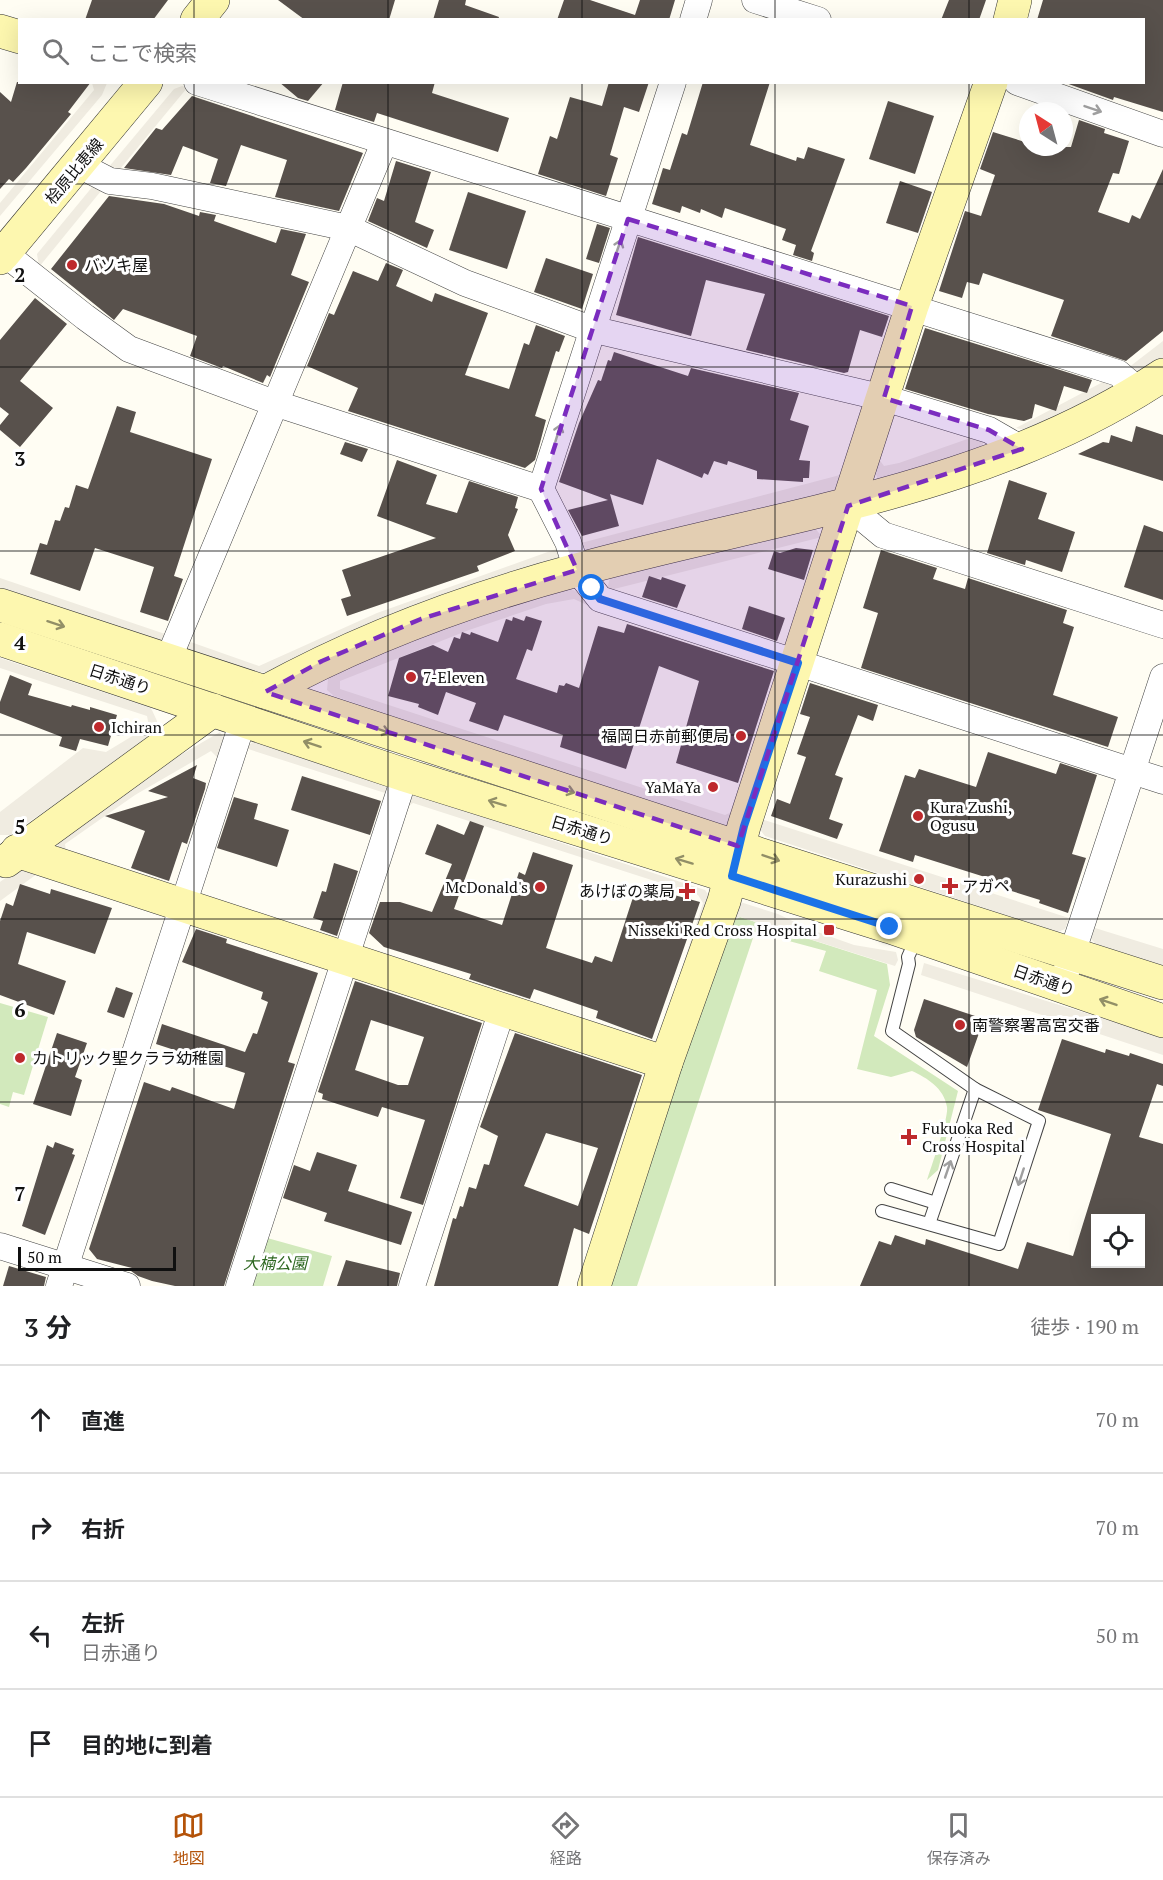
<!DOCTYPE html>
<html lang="ja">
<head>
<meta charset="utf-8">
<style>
	body { margin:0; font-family:"PT Serif","Noto Sans JP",serif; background:#f2f2f2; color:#202124 }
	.controls { position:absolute; right:18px; bottom:18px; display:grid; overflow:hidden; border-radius:0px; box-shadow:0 6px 24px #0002 }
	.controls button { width:54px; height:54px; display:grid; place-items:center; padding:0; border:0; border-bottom:2px solid #e0e0e0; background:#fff; color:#202124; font:30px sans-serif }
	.compass { position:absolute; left:1019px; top:102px; width:54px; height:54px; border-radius:50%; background:#fff; box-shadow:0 6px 24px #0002; rotate:324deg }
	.scale { position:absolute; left:18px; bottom:15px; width:158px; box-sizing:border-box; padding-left:6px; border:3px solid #101010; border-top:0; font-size:16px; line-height:21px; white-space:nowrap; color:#101010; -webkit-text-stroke:4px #fff; paint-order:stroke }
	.stop { position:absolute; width:18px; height:18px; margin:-14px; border:4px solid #1a73e8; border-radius:50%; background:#fff }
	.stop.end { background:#1a73e8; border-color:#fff; box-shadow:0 2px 6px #0008 }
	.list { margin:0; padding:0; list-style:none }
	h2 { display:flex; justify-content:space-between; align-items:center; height:78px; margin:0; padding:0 24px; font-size:26px }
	h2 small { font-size:20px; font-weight:400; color:#757577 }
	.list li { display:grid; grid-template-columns:39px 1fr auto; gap:18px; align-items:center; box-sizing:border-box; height:108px; padding:0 24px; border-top:2px solid #e0e0e0 }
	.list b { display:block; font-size:22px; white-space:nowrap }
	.list p { margin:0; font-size:20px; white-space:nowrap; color:#757577 }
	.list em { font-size:20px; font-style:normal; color:#757577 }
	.icon { flex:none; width:33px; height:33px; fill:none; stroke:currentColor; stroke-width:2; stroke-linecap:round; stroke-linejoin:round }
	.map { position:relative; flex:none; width:1163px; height:1286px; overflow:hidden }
	.search { position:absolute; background:#fff; box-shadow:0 6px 24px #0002; left:18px; right:18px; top:18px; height:66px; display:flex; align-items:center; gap:15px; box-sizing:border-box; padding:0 21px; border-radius:0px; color:#757577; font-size:22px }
	.sheet { height:510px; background:#fff }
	nav { display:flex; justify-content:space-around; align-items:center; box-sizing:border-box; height:84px; border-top:2px solid #e0e0e0; background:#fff; font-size:16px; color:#757577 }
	nav a { display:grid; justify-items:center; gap:3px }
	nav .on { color:#b45309 }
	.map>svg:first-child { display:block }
</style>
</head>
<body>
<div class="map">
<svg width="1163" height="1286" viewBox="0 0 1163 1286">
	<rect width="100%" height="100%" fill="#fffdf3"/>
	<g fill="#d2e9bc">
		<path d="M740,917L887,964L890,985L874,1036L958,1091L938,1170L927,1180C931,1167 949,1117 947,1107C944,1088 927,1078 912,1071L891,1077L857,1069L877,990L819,971L826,951L755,932L637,1286H605L727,925Z"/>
		<path d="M0,1003L48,1017L24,1095L13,1092L9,1107L0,1104Z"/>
		<path d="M260,1236L332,1256L323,1286H242Z"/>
	</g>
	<g fill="#f0ece1">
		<path d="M92,83H107L102,95L0,216V203L94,90Z"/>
		<path d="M182,86L187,88L115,175L108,168L174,89Z"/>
		<path d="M93,186H105L39,267L37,254Z"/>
		<path d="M1163,341V360L1139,372L1128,368Z"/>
		<path d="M1102,376L1112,383L1110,390L1029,431L1016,428L1101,383Z"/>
		<path d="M976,436L984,441L981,448L878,479L876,475L878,458L884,466L899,463Z"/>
		<path d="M845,471L838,492L586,551L582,549L581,543L840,475Z"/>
		<path d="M815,528L822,537V544L818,538L614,589L613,595L607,590L610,577Z"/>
		<path d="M560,545L558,559L269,672L255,673L184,650L185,640L259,666L377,613L556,549Z"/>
		<path d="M0,578L168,635L164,643L0,588Z"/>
		<path d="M570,588L580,594L587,605L574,599L546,604L469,630L340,681V689L725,815L734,811L726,826L621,797L479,745L334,696L327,690L328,679L333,673L465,620Z"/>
		<path d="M0,658L151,708L157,721L155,734L150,739L10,835H0V812L83,748L106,752L149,726L147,716L0,668Z"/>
		<path d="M220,732L224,739L218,758L211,751L135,795L65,844L67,856L58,848V842L172,760Z"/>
		<path d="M253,742L386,786L390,791L388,803L385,793L245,748Z"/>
		<path d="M412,794L705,890L709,896L658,1042L703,903L698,895L413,803L404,809Z"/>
		<path d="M761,819L1069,918L1065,929L1058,932L765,836L758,827Z"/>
		<path d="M19,868L41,871L0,901V882Z"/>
		<path d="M737,901L778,914L809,929L854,945L896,952L898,960L895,966L740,917L727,925Z"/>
		<path d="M1095,928L1163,949V966L1096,944L1091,939Z"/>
		<path d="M924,963L1163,1037V1055L921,975Z"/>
	</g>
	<g fill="#58514c" fill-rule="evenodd">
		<path d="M92,0H168L153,20H85Z"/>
		<path d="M278,0H395L389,20H305Z"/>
		<path d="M439,0H466L465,5L499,17L498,20H433Z"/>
		<path d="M564,0H590L635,15L640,0H675L669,20H557Z"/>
		<path d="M949,0H986L979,20H941Z"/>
		<path d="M1043,0H1163V112L1114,97L1113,100L1063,82H1143V20H1037Z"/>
		<path d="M17,82H91L68,112L71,114L26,168L13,182L9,179L0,189V92L11,102Z"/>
		<path d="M279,82H324L308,101L298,98Z"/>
		<path d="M343,82H435L432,93L509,118L498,152L377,113L374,122L335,110Z"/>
		<path d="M609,82H649L639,112L624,107L610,155L618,158L606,196L538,174L550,136L557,139L570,97L602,106Z"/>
		<path d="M703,82H770L750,145L796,161L797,157L804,159L808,147L845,159L811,251L814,253L812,261L793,255L796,245L782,240L786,229L725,208L722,218L701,209L700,213L682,206L680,213L652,204L663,168L670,170L682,133L687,135Z"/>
		<path d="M192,96L363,153L339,211L275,197L287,160L241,145L226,186L210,183L218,159L183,146L171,175L124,168L156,128L162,130Z"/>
		<path d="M888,101L934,116L915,174L869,159Z"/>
		<path d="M1079,120L1105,129L1104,133L1129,141L1119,174L1113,173L1098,212L1129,223L1132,215L1140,219L1163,169V331L1126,361L1051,336L1064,300L983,273L979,285L967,282L962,298L939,291L965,211L981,216L995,175L980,169L993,132L1028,143V147H1071Z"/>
		<path d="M396,161L431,172L415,222L434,230L427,248L368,221L377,198L384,201Z"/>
		<path d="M900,181L932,192L918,233L886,223Z"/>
		<path d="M468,192L526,211L507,269L449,250Z"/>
		<path d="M109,196L164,204L199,216L200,212L216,215L214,221L276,243L281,229L306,234L291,275L309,282L270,377L267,375L263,383L223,366L222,368L190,356L197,336L123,309L114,320L51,269Z"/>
		<path d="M597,224L610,228L599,263L586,259Z"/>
		<path d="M638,237L889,316L882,337L860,330L848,372L844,373L746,350L765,294L706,280L691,336L616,315Z"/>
		<path d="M546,258L593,274L582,309L534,292Z"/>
		<path d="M386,263L403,270L396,286L432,302L435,293L488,313L465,375L509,389L524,343L529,345L536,325L565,336L559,352L556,351L535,416L546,420L540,443L535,460L525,468L348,411L358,388L307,366L329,313L334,315L353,271L378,281Z"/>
		<path d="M35,298L67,324L20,381L53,408L20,447L0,430V425L9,414L0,407V340Z"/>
		<path d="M925,328L1092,380L1087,393L1064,386L1056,411L1035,404L1032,418L1024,421L988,414L905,389Z"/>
		<path d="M614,352L688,376L691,368L799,393L790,420L809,426L799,460L810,461L809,478H803V482L757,479V471L728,461L727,465L714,461L708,475L704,473L702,478L657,459L643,505L610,494L619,526L582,536L568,510L608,500L559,482L579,423L598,380L601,381L608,360L611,361Z"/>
		<path d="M117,406L136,412L130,432L212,459L174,576L183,579L168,621L140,612L154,567L95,548L80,591L30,574L40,543L47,545L55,520L60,521L65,507L69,508L76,485L88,489Z"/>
		<path d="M1136,426L1163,435V481L1078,454L1103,442L1109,443L1111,435L1132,442Z"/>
		<path d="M345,442L368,449L362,462L340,454Z"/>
		<path d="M397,460L437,475L426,504L457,513L469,481L518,497L515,508L518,509L508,535L515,551L477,566L479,571L347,616L341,599L351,596L342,570L436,538L377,516Z"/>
		<path d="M1009,480L1047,493L1038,519L1075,532L1062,572L1026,560L1025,565L987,553Z"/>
		<path d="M1144,525L1163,532V600L1124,587Z"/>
		<path d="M796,548L813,550L804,580L768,569L774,551L780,553Z"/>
		<path d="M881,550L937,568L933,579L965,589L968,578L1067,610L1063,623L1074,627L1053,695L1118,717L1108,747L861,668L878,613L863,608Z"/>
		<path d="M649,576L661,580L662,577L686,585L677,608L642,597Z"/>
		<path d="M749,606L785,618L777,641L742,629Z"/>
		<path d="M526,616L542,621L532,651L527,649L516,679L557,693L559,685L564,686L566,683L579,688L598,626L624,633L627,624L774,671L738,783L676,763L699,681L659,666L626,769L560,747L563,735L504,715L498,731L469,721L476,703L446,692L438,715L418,707L419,704L388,696L399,658L433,645L448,652L454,637L460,639L462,632L470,635L471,632L498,642L506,619L512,621L513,617L524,621Z"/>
		<path d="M10,675L32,684L28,695L71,707L72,705L90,710V707L117,715L108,746L80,739L76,751L59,746L62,737L0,713V702Z"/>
		<path d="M810,683L878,705L873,721L858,715L835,775L843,778L829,819L843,824L837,839L771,816L777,799L790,804L805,760L806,757L797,754L810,717L800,714Z"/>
		<path d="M988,752L1056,774L1060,763L1097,775L1072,854L1086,858L1068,913L1039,903L1040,900L1002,888L1004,883L915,855L913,862L879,851L905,775L915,778L919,769L976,787Z"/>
		<path d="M197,765L193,778L206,783L205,789L187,844L182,842L169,881L131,868L145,831L105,816L168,797L148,791Z"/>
		<path d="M302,776L381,801L370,835L291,810Z"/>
		<path d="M234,797L258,804L254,819L289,830L277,867L217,848Z"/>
		<path d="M470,821L484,826L454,909L502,925L519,872L525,875L533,852L573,865L546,948L592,963L595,956L612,962L637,885L700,902L652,1039L596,1018L598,1011L534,989L530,999L469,979L471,974L384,947L369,933L380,902H400L432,912L452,864L425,854L437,824L464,835Z"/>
		<path d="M334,863L358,871L337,936L320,930L323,921L313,918L322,891L326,892Z"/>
		<path d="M20,884L50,894L51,889L112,908L95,954L27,932L18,964L66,981L54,1015L0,995V921L6,903L13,906Z"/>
		<path d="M196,929L227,939L226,943L318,973L288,1062L295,1064L224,1286H175L152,1281L138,1276L131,1271L132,1268L97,1259L89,1249L144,1082L170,1091L172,1087L234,1109L245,1073L156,1044L162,1024L245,1052L253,1033L257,1034L268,1002L261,999L263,992L182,962Z"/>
		<path d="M355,981L482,1023L423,1205L400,1198L425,1120L382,1107L378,1117L322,1099L323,1094L318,1092ZM371,1020L424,1037L408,1085H398L355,1070Z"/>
		<path d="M116,987L133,993L124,1018L107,1012Z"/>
		<path d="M924,999L984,1019L967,1067L916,1037L914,1030Z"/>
		<path d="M57,1033L87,1043L75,1077L82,1080L71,1116L33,1104Z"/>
		<path d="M515,1033L642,1075L589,1234L574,1228L558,1286H434L453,1218L456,1219L460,1206L463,1207L469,1187L476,1189L484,1164L489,1165L498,1136L480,1127ZM546,1133L598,1148L578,1206L524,1186Z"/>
		<path d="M1062,1039L1105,1053L1106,1049L1129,1056L1130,1053L1163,1064V1086L1157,1084L1139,1137L1163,1144V1286H860L879,1241L891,1245L895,1235L925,1245L926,1239L1018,1269L1027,1242L1073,1256L1111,1134L1038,1110ZM1095,1218H1140V1263H1095Z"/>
		<path d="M55,1142L74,1149L72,1154L75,1155L45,1235L22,1226L47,1145L53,1148Z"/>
		<path d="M317,1152L357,1165L348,1191L412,1212L401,1245L324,1221L327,1213L283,1198L294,1165L310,1171Z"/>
		<path d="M346,1260L400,1273L397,1286H337Z"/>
		<path d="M9,1266L46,1277L44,1286H3Z"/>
	</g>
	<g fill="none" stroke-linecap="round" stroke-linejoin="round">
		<defs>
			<g id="lane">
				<path d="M917,937L908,957L909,964L892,1031L975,1089"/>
				<path d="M891,1189L936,1203"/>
				<path d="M882,1211L999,1244L1039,1121L975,1089L929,1224"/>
			</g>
			<g id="street">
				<path d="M755,0L818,20"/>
				<path d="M693,20L699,0"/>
				<path d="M197,82L1118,373L1138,390"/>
				<path d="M673,82L541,489L568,542L577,570L600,599L1163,781"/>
				<path d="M1017,82L1163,134"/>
				<path d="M79,165L110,181L152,186L348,228L465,283L591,329L884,398L989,430L1022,449"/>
				<path d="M0,250L85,317L129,349L274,403L541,489"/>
				<path d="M848,506L883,535L1163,625"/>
				<path d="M168,660L384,143"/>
				<path d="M1066,972L1163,677"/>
				<path d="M0,1246L127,1286"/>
				<path d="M59,1286L243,721"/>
				<path d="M239,1286L405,775"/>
				<path d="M412,1286L502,1010"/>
			</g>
			<g id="secondary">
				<path d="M197,20L213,0"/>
				<path d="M1010,20L1015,0"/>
				<path d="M0,31L20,37"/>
				<path d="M0,258L146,82"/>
				<path d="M0,605L774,859L1163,983"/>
				<path d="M0,639L405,775L890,927L1163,1021"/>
				<path d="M265,692C363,638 469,599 577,570C776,515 988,492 1163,375"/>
				<path d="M17,851L666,1063"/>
				<path d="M6,861L213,710"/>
				<path d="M594,1286L666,1063L724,901L744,826L912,306L991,82"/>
			</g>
		</defs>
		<use href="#lane" stroke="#434343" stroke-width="14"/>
		<use href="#street" stroke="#434343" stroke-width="27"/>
		<use href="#secondary" stroke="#323232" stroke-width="34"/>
		<use href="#lane" stroke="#fff" stroke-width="12"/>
		<use href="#street" stroke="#fff" stroke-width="26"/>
		<use href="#secondary" stroke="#fdf7af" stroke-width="33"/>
	</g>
	<defs><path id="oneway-shaft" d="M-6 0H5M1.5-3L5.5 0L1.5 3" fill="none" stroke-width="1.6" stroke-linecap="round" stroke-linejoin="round" transform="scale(1.5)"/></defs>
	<g stroke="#9f9f9f">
		<use href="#oneway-shaft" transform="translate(1093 109) rotate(19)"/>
		<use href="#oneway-shaft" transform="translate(618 248) rotate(-71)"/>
		<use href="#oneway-shaft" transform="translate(558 433) rotate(-73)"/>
		<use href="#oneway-shaft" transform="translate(948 1169) rotate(-71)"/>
		<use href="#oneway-shaft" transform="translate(1021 1177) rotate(108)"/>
	</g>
	<g stroke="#928f67">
		<use href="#oneway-shaft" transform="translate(56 624) rotate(18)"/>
		<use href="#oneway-shaft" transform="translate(381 730) rotate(18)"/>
		<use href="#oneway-shaft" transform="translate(312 744) rotate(-162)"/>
		<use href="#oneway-shaft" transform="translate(566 790) rotate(18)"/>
		<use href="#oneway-shaft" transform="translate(497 803) rotate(-163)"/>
		<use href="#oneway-shaft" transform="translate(771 858) rotate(19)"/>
		<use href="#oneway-shaft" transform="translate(684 861) rotate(-163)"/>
		<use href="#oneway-shaft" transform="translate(1108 1002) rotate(-161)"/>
	</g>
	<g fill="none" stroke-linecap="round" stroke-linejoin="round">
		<path stroke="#1a73e8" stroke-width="8" d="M592,588L600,599L798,663L744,826L732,876L890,927"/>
	</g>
	<path fill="#7b2cbf" fill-opacity="0.2" stroke="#7b2cbf" stroke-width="4.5" stroke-dasharray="12 8" stroke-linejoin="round" d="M628,219L912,306L884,398L989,430L1022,449L848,506L738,846L265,692L322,661L421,619L577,570L541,489Z"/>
	<path fill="none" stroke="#101010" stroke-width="1.5" stroke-opacity="0.55" d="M194,0V20M388,0V20M582,0V20M775,0V20M969,0V20M194,82V1286M388,82V1286M582,82V1286M775,82V1286M969,82V1286M0,184H1163M0,367H1163M0,551H1163M0,735H1163M0,919H1163M0,1102H1163"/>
	<g fill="#be292c" stroke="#fff" stroke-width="2">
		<circle cx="72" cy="265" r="6"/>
		<circle cx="411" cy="677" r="6"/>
		<circle cx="99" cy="727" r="6"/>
		<circle cx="741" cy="736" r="6"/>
		<circle cx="713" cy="787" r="6"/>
		<circle cx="918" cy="816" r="6"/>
		<circle cx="919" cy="879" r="6"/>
		<path d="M947 877h6v6h6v6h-6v6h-6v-6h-6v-6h6z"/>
		<circle cx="540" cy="887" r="6"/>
		<path d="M684 882h6v6h6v6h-6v6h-6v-6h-6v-6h6z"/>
		<rect x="823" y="924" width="12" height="12" rx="3"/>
		<circle cx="960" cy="1025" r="6"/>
		<circle cx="20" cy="1058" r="6"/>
		<path d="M906 1128h6v6h6v6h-6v6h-6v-6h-6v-6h6z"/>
	</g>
	<g text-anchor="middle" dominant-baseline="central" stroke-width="6" stroke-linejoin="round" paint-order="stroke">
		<g font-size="16" fill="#101010" stroke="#fff">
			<text transform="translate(74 171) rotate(-50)">桧原比恵線</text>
			<text transform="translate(120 679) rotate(18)">日赤通り</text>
			<text transform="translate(582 830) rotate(17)">日赤通り</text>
			<text transform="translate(1044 980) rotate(19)">日赤通り</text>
		</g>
		<g font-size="16" fill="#101010" stroke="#fff" text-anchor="start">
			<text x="84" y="265">バソキ屋</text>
			<text x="423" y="677">7-Eleven</text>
			<text x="111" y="727">Ichiran</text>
			<text x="729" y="736" text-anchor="end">福岡日赤前郵便局</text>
			<text x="701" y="787" text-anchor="end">YaMaYa</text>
			<text x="930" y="807">Kura Zushi,<tspan x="930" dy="18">Ogusu</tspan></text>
			<text x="907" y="879" text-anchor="end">Kurazushi</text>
			<text x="962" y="886">アガペ</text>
			<text x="528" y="887" text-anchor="end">McDonald's</text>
			<text x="675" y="891" text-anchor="end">あけぼの薬局</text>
			<text x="817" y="930" text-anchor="end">Nisseki Red Cross Hospital</text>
			<text x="972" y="1025">南警察署高宮交番</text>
			<text x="32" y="1058">カトリック聖クララ幼稚園</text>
			<text x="922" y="1128">Fukuoka Red<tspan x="922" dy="18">Cross Hospital</tspan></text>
		</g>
		<g font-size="16" font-style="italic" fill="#2d6720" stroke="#fff">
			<text x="275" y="1263">大楠公園</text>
		</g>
	</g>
	<g font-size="20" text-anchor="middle" font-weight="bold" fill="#101010" stroke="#fff" stroke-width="6" stroke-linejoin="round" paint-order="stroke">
		<text x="20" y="282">2</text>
		<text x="20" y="466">3</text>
		<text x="20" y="650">4</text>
		<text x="20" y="834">5</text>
		<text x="20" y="1017">6</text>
		<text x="20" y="1201">7</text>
	</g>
</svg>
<div class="controls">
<button><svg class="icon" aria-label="locate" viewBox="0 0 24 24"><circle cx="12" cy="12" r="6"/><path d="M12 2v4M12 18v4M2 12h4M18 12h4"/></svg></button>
</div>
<svg class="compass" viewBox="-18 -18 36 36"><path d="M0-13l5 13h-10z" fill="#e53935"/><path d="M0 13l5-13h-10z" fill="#757577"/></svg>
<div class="scale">50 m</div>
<div class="stop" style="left:592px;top:588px"></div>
<div class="stop end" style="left:890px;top:927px"></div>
<div class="search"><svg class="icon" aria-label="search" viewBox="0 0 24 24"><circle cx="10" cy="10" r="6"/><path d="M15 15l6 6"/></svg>ここで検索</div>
</div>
<section class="sheet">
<h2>3 分<small>徒歩 · 190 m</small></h2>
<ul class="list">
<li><svg class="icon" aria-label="ahead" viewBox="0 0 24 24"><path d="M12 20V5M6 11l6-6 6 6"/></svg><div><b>直進</b></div><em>70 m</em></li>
<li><svg class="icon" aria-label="right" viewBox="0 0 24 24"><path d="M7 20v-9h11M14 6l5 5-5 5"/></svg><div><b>右折</b></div><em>70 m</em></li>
<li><svg class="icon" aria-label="left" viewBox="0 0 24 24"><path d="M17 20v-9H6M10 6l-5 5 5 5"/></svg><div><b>左折</b><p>日赤通り</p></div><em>50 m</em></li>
<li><svg class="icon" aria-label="arrive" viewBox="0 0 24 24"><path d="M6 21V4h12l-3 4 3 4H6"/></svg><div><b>目的地に到着</b></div></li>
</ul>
</section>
<nav>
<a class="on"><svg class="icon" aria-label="map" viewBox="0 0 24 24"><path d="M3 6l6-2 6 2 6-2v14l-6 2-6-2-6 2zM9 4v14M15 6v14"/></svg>地図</a>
<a><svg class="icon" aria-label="directions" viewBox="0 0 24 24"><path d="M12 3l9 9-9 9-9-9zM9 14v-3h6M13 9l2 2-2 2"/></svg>経路</a>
<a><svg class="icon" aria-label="saved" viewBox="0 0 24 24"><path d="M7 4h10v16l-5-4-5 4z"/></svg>保存済み</a>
</nav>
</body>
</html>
